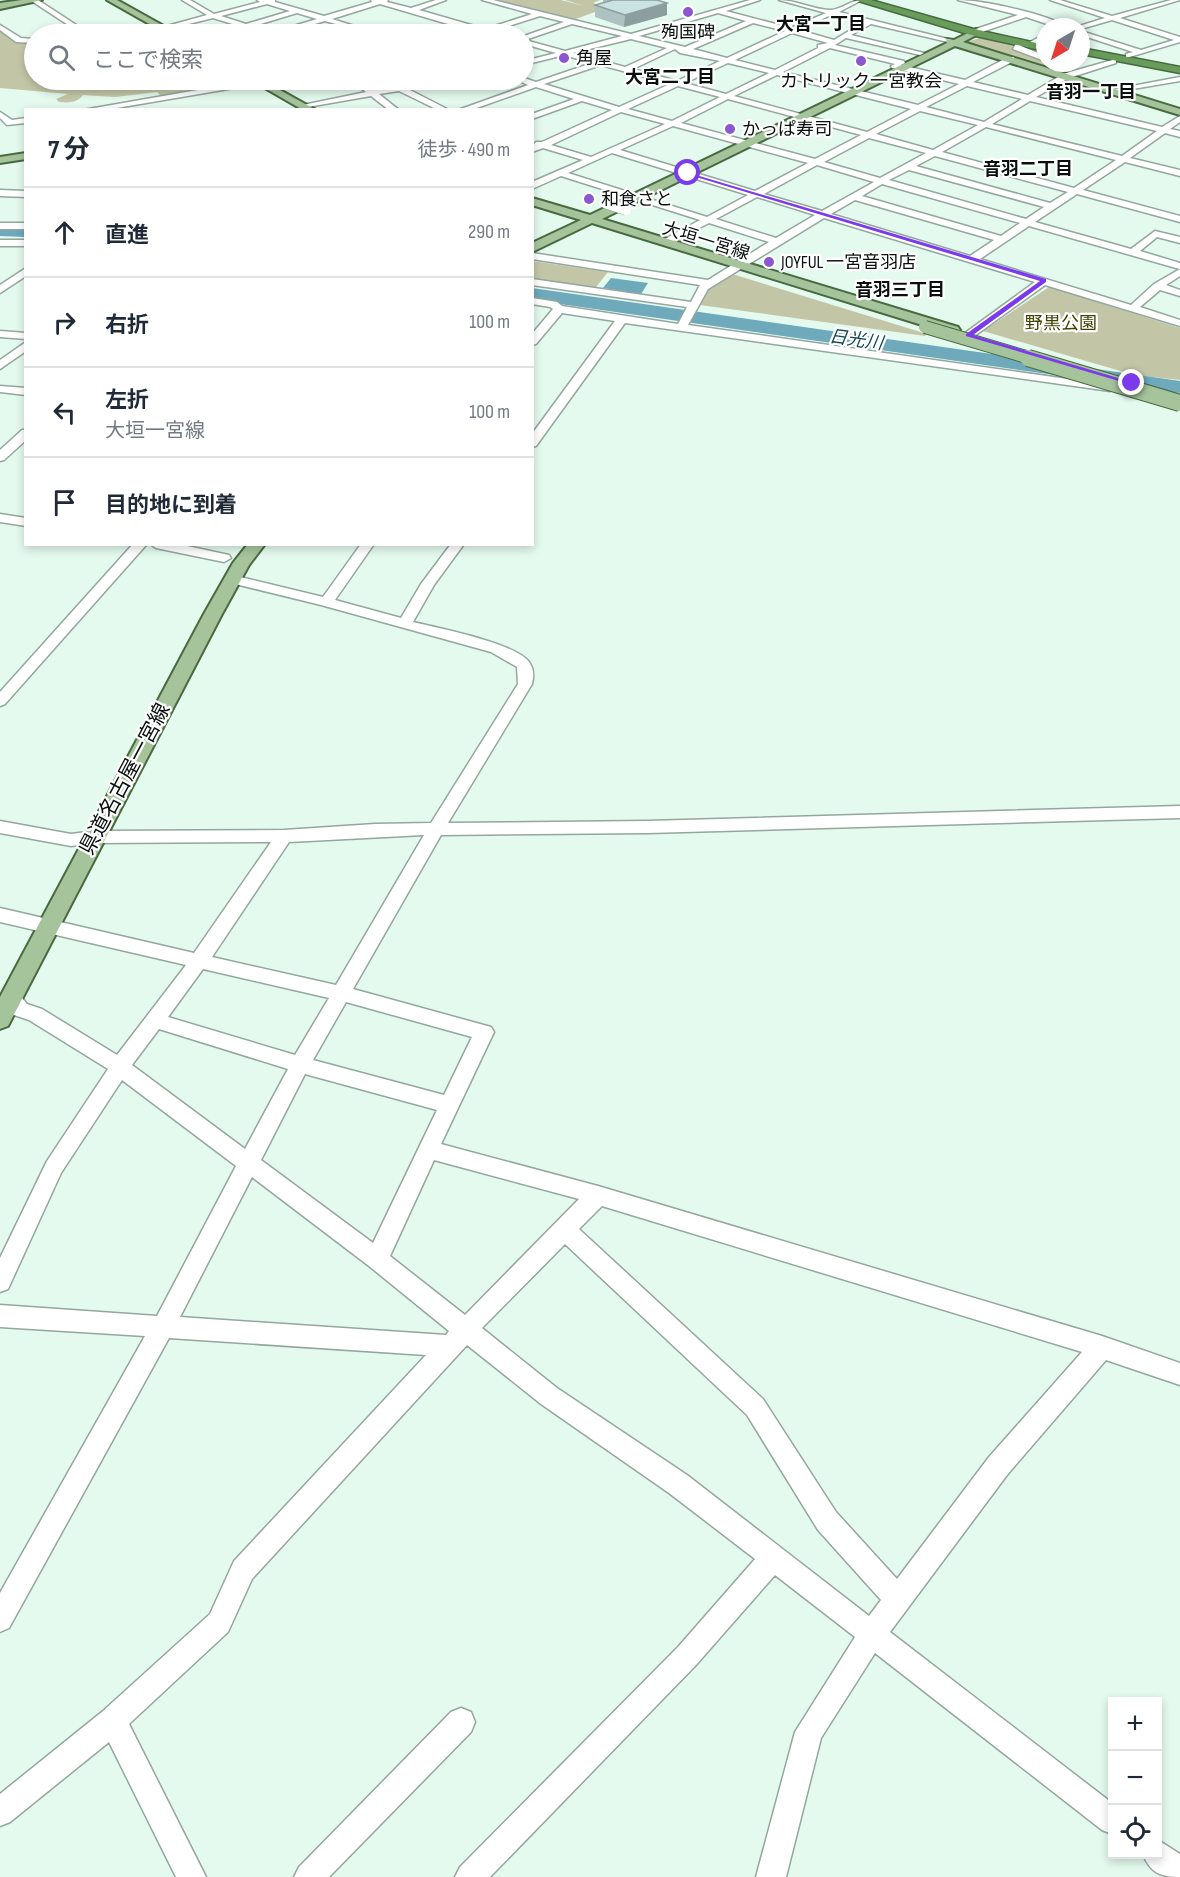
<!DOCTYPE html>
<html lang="ja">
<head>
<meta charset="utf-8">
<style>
	body { margin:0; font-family:"Sofia Sans Condensed","Noto Sans JP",sans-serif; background:#f2f2f3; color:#1f2937 }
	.controls { position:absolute; right:18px; bottom:18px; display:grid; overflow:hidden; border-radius:0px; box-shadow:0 3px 9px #0003 }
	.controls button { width:54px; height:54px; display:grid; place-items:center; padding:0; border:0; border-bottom:2px solid #e0e1e3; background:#fff; color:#1f2937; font:30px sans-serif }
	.compass { position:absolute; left:1036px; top:18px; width:54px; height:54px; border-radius:50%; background:#fff; box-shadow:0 3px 9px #0003; rotate:219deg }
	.stop { position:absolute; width:18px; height:18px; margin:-14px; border:4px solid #7c3aed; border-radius:50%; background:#fff }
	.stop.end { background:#7c3aed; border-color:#fff; box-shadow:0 2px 6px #0008 }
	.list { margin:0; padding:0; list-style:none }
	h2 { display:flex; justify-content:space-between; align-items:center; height:78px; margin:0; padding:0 24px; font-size:26px }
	h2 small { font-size:20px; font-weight:400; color:#747a83 }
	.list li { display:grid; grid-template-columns:39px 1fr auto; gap:18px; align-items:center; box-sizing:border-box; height:90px; padding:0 24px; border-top:2px solid #e0e1e3 }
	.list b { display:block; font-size:22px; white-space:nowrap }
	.list p { margin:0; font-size:20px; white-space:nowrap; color:#747a83 }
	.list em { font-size:20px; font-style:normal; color:#747a83 }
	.icon { flex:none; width:33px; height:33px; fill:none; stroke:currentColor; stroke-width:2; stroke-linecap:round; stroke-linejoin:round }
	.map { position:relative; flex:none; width:1180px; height:1877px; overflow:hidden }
	.search { position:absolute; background:#fff; box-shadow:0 3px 9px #0003; left:24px; top:24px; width:510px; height:66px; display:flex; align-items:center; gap:15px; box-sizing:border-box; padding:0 21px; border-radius:33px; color:#747a83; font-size:22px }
	.panel { position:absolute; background:#fff; box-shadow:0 3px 9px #0003; left:24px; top:108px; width:510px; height:438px; border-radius:0px }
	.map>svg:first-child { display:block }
</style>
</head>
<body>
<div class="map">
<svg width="1180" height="1877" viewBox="0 0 1180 1877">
	<rect width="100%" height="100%" fill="#e4faef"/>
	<g fill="#c3c6a6">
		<path d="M493,0H561L584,6L565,0H600L593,3L606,8L573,20Z"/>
		<path d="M0,30L18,43L33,44L34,80H190L202,87L198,91L162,97L157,92L115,97L83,95C77,103 67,103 59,102L56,99L68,94L0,88Z"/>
		<path d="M980,38L1013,44L1012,47L1045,60V63H1051L1071,71V73L1065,74L966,42Z"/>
		<path d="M532,261L608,272L593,291L533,282Z"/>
		<path d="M729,273L927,334L925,336L700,305C705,289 716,282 729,273Z"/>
		<path d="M1049,287L1180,328V380L1134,375L983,331Z"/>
	</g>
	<path fill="#6ea9bc" d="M611,278L648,283L641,294L603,288Z"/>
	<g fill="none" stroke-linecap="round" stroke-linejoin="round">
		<g fill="#6ea9bc" fill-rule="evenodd">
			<path d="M0,226L26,227V237L0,236Z"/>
			<path d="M532,288L1180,381V393L532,300Z"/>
		</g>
		<defs>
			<g id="minor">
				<path d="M30,0H38L90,34H82Z"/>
				<path d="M182,0H190L214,14L260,2L257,0H275V2L324,16L372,2L371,0H388L387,2L411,8L436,0H446L419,10L485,29L532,14L482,0H493L631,34L750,0H760L726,11L791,28L826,13L779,0C796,0 814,10 831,10C842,9 851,0 862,0L839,12L952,40L948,42L871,24L851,35L924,53L920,55L846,38L835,45L904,61L905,63L901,65L965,80L1008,57H1014V61L973,82L1028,95L1063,74L1116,59V63L1069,78L1036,97L1162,127L1180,116V122L1170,129L1180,131V137L1165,133L1130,158L1180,170V176L1125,162L1083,190L1180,216V222L1077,194L1035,222L1131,249L1155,231L1180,237V243L1157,237L1140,251L1180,263V276L1166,285L1180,290V296L1160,290L1140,307L1180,320V326L1045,285L973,337H965V333L1035,282L824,218L708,289L688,325L1110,385L1116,388L1110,391L625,323L536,446L532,447V434L615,321L562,313L536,344L532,345V334L553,309L550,307L532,304V298L557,302L562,306L678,324L687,307L532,285V279L691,302L700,285L532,259V253L708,280L769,242L709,223L666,245L661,242L663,240L700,220L561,176L532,189V182L583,160L543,148L532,152V147L536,142H542L612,110L582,101L532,119V114L574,99L536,87L471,110H458L528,85L517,80L524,78L536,82L592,63L564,55L524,65V61L556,53L524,44V36L564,22L540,16L493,31L499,34H482L380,4L332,19L380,34H371L325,21L281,34H265L246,29L227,34H218L239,26L213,18L148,34H138L207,15ZM267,4L290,11L246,24L221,16ZM297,13L317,19L273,32L254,26ZM718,13L746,21L685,47L639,36ZM833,14L864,22L834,40L799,30ZM753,23L785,31L727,58L693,49ZM572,24L622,36L565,51L525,40ZM792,33L828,43L818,45V48L775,70L735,60ZM631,39L667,48L625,67L573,53ZM830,48L895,64L891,66L892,68L959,84L918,105L783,72ZM675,49L680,53L720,61L677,81L633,69ZM728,63L769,73L726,94L685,83ZM601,65L670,84L619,107L544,84ZM777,75L911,109L867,132L734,96ZM678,86L720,97L672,121L628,109ZM967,86L1022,99L984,122L926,107ZM728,99L861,135L815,159L681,123ZM1030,101L1157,131L1122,156L992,124ZM920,111L978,125L933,150L876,134ZM621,112L665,124L591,157L551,145ZM673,126L808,163L755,191L620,150ZM986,127L1116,160L1074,188L942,152ZM869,138L926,153L880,178L824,162ZM612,153L748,195L707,217L568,173ZM935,156L1068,192L1050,203L916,166ZM817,165L874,182L822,211L764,194ZM909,170L1044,207L1026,219L889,180ZM882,184L1020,223L1001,236L862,196ZM757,197L815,215L776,238L716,219ZM855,200L994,240L970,256L831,214ZM1029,226L1176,268L1180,269L1154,284L1131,305L980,259Z"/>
				<path d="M958,0C982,0 1047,14 1067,27H1056L1026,17L979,33L976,29L1018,15Z"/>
				<path d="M1050,0H1060L1112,16L1171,0H1180L1120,18L1180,37V42L1126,58V54L1133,52L1081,35V31L1141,50L1174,40L1112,20L1081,29L1076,27L1105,18Z"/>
				<path d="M0,25L21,38L34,39V43L16,42L0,30Z"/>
				<path d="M1045,34V39L1034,44L1030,42Z"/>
				<path d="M1017,41H1023L1021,46L1045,56V61L1013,49Z"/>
				<path d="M1180,77V81L1115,92L1111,90Z"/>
				<path d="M351,80H359L374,90L433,80H447L443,82L408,89L449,110H438L399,91L379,94L399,110H389L371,96L302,108L298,106L366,92Z"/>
				<path d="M249,81H252V85L105,110H83Z"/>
				<path d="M0,112L12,120L26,118V123L7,125L0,118Z"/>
				<path d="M0,190L26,191V197L0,196Z"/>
				<rect x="0" y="223" width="26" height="6"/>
				<rect x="0" y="240" width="26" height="6"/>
				<path d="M26,268V276L0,293V285Z"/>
				<path d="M0,331L26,333V339L0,337Z"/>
				<path d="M26,342V351L0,369V360Z"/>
				<path d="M0,386L26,388V395L0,392Z"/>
				<path d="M22,430H26V440L4,460L0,461V450Z"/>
				<path d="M0,514L26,518V526L0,522Z"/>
				<path d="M133,544H147L5,704L0,706V692Z"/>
				<path d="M150,544H178L229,555L231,558L224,562L156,548Z"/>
				<path d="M361,544H374L335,600L401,618L421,584L451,544H464L434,585L413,622C438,628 515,643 529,662C534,669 534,676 532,684L448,823L648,821L1180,806V818L648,833L441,835L353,989L491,1027L494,1032L441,1144L598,1186L1102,1336L1180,1363V1385L1106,1360L1007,1475L890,1632L1112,1803V1834L1102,1830L875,1653L821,1738L786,1877H756L795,1732L855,1637L775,1575L696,1665L490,1877H455L460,1867L678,1647L755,1559L669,1493L541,1404L467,1345L252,1579L228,1632L129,1724L206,1877H176L109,1742L10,1822L0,1826V1794L103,1711L210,1614L234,1561L426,1355L169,1338L9,1628L0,1632V1593L145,1336L0,1327V1305L157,1316L236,1166L122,1080L61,1173L8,1289L0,1292V1258L47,1161L108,1069L29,1020L14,1015L2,998L4,993L11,991L18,993L27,1004L42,1009L117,1055L186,965L0,922V908L194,953L271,842L94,843L71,846L0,833V821L71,834L94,831L284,830L375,824L431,823L518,684L517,667L491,652L321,605L227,582L225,579L232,575L323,597ZM424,835L336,985L212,957L289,842ZM203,969L329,998L295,1055L168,1017ZM346,1002L472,1037L444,1095L313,1060ZM159,1029L288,1069L245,1149L132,1065ZM305,1074L437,1110L373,1243L261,1160ZM434,1160L579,1199L465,1315L390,1256ZM252,1177L369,1266L449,1331L446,1335L180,1317ZM602,1206L1082,1352L989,1457L897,1579L836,1512L763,1399L579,1229ZM565,1244L747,1415L818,1530L881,1600L869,1616L687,1475L557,1388L482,1328Z"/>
				<path d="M461,1708L471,1712L475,1722L471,1732L329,1877H294L299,1867L451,1712Z"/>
				<path d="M1158,1840L1180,1854V1877C1161,1877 1150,1873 1143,1854H1158Z"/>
			</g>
			<g id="major">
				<path d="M22,0H42L0,9V3Z"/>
				<path d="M107,0H117L178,34H167Z"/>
				<path d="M976,29L984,31L963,42L1180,109V115L955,46L602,219L958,327L960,330L958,333H948L592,223L532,252V243L581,220L532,205V198L590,215L947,43L946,39L954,40Z"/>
				<path d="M251,80H262L316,110H303Z"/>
				<path d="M26,153V159L0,163V157Z"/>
				<path d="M248,544H265L249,565L222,614L8,1026L0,1029V997L204,614L233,563Z"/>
			</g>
			<g id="highway">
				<path d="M855,0H871L977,30L1045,45V51L971,35Z"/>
				<path d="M1081,48L1180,67V73L1081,54Z"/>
			</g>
		</defs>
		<use href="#minor" stroke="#93a79e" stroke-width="3"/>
		<use href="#major" stroke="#476b3f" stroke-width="4"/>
		<use href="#highway" stroke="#476b3f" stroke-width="3"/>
		<use href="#minor" fill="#fff" fill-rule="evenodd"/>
		<use href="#major" fill="#a5c49c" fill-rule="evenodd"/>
		<use href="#highway" fill="#699c5a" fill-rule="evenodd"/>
		<defs>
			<path id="minor-bridge" d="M605,203L626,210"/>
			<path id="major-bridge-far1" d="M925,327L1033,359"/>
			<path id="major-bridge" d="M1028,358L1180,403"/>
		</defs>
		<use href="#minor-bridge" stroke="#93a79e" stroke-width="11" stroke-linecap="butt"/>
		<use href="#major-bridge-far1" stroke="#476b3f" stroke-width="14" stroke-linecap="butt"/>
		<use href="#major-bridge" stroke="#476b3f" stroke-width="18" stroke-linecap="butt"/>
		<use href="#minor-bridge" stroke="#fff" stroke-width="10"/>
		<use href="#major-bridge-far1" stroke="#a5c49c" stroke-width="12"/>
		<use href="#major-bridge" stroke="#a5c49c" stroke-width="16"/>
	</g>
	<path fill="#aec2c2" d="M603,0H657L667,3V15L624,27L595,17V5L603,3Z"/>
	<path fill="#8d9e9e" d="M667,3V15L624,27L625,15Z"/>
	<path fill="#cae2e1" stroke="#8d9e9e" stroke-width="1.5" d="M613,0H657L667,3L625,15L595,5Z"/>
	<path fill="#7c3aed" d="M686,172L1046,279V282L973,335L1135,383L1129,384L966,336V334L1040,281L686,174Z"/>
	<g fill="#8a57cf" stroke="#fff" stroke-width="2">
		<circle cx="688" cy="12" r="6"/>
		<circle cx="564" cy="58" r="6"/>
		<circle cx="861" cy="61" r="6"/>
		<circle cx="730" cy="129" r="6"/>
		<circle cx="589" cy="199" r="6"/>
		<circle cx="769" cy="262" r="6"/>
	</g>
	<g text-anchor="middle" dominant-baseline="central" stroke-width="4.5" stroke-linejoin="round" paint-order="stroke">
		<g font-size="18" font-weight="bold" fill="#080f0c" stroke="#fff">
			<text x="821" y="24">大宮一丁目</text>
			<text x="670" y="77">大宮二丁目</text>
			<text x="1091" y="92">音羽一丁目</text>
			<text x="1028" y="169">音羽二丁目</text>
			<text x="900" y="290">音羽三丁目</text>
		</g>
		<g font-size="18" fill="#080f0c" stroke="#fff" text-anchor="start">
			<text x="688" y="32" text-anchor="middle">殉国碑</text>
			<text x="576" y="58">角屋</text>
			<text x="861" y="81" text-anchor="middle">カトリック一宮教会</text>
			<text x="742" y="129">かっぱ寿司</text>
			<text x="601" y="199">和食さと</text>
			<text x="781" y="262">JOYFUL 一宮音羽店</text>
		</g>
		<g font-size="18" fill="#080f0c" stroke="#fff">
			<text transform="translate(706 241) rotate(17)">大垣一宮線</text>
		</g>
		<g font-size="18" fill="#404204" stroke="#fff">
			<text x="1061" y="323">野黒公園</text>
		</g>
		<g font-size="18" font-style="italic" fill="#124755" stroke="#fff">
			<text transform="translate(856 340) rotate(8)">日光川</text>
		</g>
		<g font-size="21" fill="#080f0c" stroke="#fff">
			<text transform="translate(125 779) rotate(-62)">県道名古屋一宮線</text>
		</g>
	</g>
</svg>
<div class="controls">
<button>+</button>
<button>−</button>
<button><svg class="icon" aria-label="locate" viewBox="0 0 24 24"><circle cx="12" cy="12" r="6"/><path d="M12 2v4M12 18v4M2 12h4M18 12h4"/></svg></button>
</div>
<svg class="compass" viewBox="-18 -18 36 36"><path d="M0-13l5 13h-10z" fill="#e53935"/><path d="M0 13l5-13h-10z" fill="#747a83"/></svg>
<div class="stop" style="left:688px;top:173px"></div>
<div class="stop end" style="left:1132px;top:383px"></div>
<div class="search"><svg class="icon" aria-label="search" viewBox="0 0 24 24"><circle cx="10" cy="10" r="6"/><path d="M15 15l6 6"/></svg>ここで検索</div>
<section class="panel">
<h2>7 分<small>徒歩 · 490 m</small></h2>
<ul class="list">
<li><svg class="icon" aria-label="ahead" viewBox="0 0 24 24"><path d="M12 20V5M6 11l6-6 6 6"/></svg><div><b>直進</b></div><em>290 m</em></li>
<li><svg class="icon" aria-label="right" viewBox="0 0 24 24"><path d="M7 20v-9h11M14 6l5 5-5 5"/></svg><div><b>右折</b></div><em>100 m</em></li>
<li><svg class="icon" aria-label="left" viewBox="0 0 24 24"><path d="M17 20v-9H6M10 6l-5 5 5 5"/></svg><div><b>左折</b><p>大垣一宮線</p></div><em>100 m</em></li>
<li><svg class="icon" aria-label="arrive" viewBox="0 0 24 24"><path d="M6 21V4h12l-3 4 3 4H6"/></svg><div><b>目的地に到着</b></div></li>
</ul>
</section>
</div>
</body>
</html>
